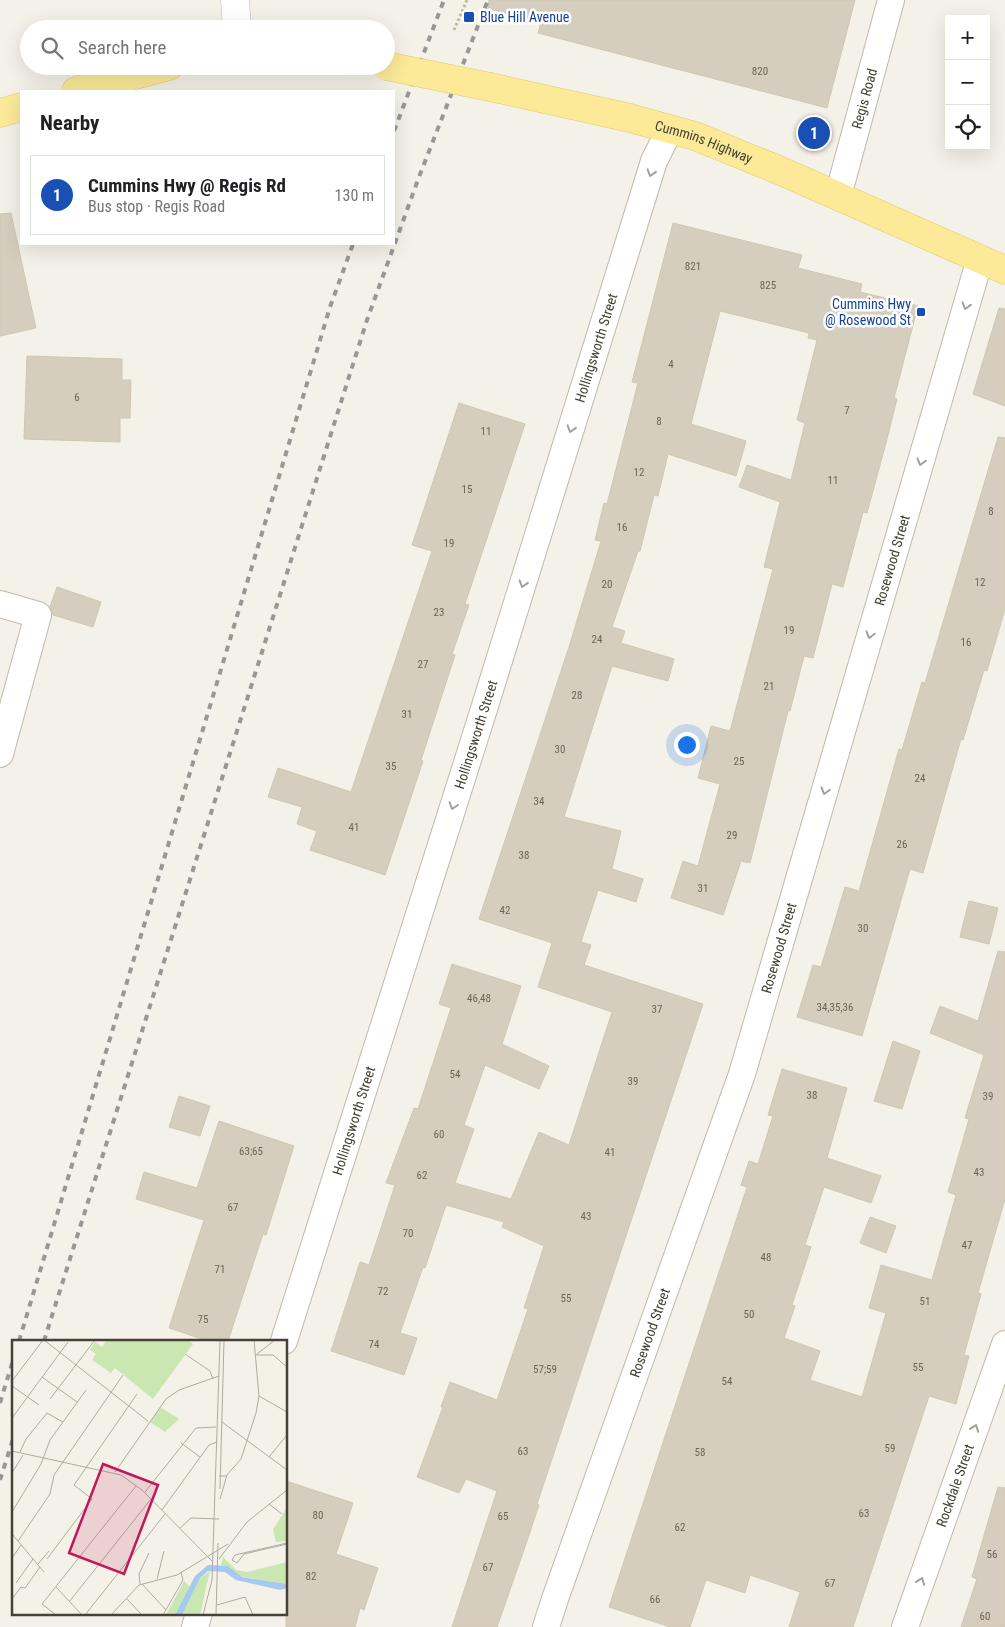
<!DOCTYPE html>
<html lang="en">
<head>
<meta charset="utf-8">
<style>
	body { margin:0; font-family:"Roboto Condensed",sans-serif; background:#f6f6f6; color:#202124 }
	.controls { position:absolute; right:15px; top:15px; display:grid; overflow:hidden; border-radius:0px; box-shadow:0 5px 20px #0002 }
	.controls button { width:45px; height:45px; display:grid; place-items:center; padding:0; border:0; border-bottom:1px solid #e0e0e0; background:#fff; color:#202124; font:25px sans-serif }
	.you { position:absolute; left:686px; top:744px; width:18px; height:18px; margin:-12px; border:4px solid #fff; border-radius:50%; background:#1a73e8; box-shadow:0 0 0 8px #1a73e833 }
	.badge { display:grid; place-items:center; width:32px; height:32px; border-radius:50%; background:#f5531d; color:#fff; font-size:16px; font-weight:700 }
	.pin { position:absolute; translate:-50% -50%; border:2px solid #fff; box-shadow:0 1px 5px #0006 }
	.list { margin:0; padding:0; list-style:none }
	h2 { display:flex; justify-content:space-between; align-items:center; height:65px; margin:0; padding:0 20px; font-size:21px }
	h2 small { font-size:16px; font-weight:400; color:#757577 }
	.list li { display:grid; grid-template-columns:32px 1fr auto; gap:15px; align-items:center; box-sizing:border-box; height:80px; margin:0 10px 10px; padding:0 10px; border:1px solid #e0e0e0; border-radius:0px }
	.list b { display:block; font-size:19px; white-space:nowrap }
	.list p { margin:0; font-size:16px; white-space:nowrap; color:#757577 }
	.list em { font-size:16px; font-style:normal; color:#757577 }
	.icon { flex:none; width:28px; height:28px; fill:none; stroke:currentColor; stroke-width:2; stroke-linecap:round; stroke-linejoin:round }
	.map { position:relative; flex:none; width:1005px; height:1627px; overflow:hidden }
	.search { position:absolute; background:#fff; box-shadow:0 5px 20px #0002; left:20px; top:20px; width:375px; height:55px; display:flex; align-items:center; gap:12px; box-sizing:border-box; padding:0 18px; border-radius:28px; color:#757577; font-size:19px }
	.panel { position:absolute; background:#fff; box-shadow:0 5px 20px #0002; left:20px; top:90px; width:375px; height:155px; border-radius:0px }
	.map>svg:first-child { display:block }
</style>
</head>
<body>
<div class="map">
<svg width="1005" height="1627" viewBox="0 0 1005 1627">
	<rect width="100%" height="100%" fill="#f4f1e8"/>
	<g fill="#d5cebe" stroke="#d0c7b1">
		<path d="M489,0H855L827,108L538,33L541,22L488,9Z"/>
		<path d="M11,213L36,328L0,336V214Z"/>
		<path d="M673,223L802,255L798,268L862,284L860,292L918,306L894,398L897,399L886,443L867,513L863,512L843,587L832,584L813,658L804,656L790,711H788L750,863L741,861L723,915L671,898L683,861L698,866L720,784L698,778L711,726L730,731L773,569L764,567L780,502L739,487L747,465L791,480L805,423L797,420L817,340L808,338L809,333L720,311L691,424L746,441L736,476L668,454L658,496L654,495L640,551H638L612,627L625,631L621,643L674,659L668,681L612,666L564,817L621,831L612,869L643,879L636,902L598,890L581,942L591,945L584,965L703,1004L537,1504L539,1505L525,1547L497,1627H452L497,1491L466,1479L459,1493L417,1477L443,1407H441L450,1382L497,1400L528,1309L524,1308L544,1246L502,1227L504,1222L446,1205L425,1268L423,1267L400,1333L417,1338L404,1375L331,1351L360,1262L369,1265L395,1185L386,1183L414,1108L418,1109L451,1008L439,1004L452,964L521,986L502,1044L549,1066L539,1089L485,1065L464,1125L474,1129L455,1183L511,1199L539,1132L569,1145L612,1012L538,987L552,943L479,919L569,647L601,541L595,540L604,503L607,504L638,383L632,382Z"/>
		<path d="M999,308L1005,309V406L973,394Z"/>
		<path d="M27,356L122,359V380H131L130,418H120V442L24,439Z"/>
		<path d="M459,403L525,424L465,604L469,605L452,654L455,655L421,760L423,761L385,875L310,850L317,831L297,824L302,807L268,797L278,768L351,792L432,551L412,545Z"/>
		<path d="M998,437L1005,438V609L987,671L984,670L963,740L961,739L923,873L910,869L862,1036L797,1017L813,965L821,967L845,887L859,891L899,749L902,750L922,682L925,683Z"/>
		<path d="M57,587L101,602L93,627L53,615L50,607Z"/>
		<path d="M969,901L998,908L989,944L960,937Z"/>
		<path d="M998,951L1005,952V1199L978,1293L981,1294L964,1355L969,1356L956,1404L929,1396L853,1627H789L800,1592L750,1575L745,1593L706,1580L690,1627H670L609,1607L747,1187L741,1185L749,1161L758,1164L773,1116L768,1115L782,1069L847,1088L827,1158L881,1176L871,1203L824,1187L805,1245L811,1247L792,1305L795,1306L784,1338L820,1351L810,1380L862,1397L886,1313L869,1308L881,1265L932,1280L956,1195L948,1192L969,1119L965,1118L984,1055L930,1033L940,1006L978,1021Z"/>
		<path d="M893,1041L920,1051L902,1109L874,1101Z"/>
		<path d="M179,1096L210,1106L200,1136L169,1127Z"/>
		<path d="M219,1121L294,1146L266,1235L263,1234L228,1341H208L169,1328L204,1220L136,1199L144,1172L197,1188Z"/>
		<path d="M870,1217L896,1226L886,1253L860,1243Z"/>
		<path d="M286,1481L353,1503L336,1554L378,1568L364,1610L360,1608L355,1627H286Z"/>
		<path d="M998,1487L1005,1488V1627H961L977,1579L972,1577Z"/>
	</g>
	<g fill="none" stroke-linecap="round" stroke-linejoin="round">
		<defs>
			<g id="minor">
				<path id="s1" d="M838,196L891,0"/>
				<path d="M0,604L38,615L0,754"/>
				<path id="s2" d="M284,1341L484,709L654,161L670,129"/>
				<path d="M195,1627L199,1613"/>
				<path id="s3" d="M546,1627L556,1596L742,1074L980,259"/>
				<path id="s4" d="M905,1627L1005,1344"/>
			</g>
			<path id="tertiary" d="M235,0L237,29"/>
			<g id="primary">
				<path id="s5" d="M490,87L630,118L695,136L781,171L1005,270"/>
				<path d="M76,91L169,66"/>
				<path d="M0,113L21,107"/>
			</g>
		</defs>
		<use href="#minor" stroke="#bfbaab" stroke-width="28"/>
		<use href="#tertiary" stroke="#bfbaab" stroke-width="29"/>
		<use href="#primary" stroke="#e1c968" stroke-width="29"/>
		<path stroke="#c1b79c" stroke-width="3" stroke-dasharray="2.5 2.5" stroke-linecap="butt" d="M454,30L467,0"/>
		<use href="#minor" stroke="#fff" stroke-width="26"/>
		<use href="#tertiary" stroke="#fff" stroke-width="28"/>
		<use href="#primary" stroke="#fcea99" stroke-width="28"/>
		<g stroke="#979797" stroke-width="4" stroke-dasharray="6 6" stroke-linecap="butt">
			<path d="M394,131L444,0"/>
			<path d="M19,1341L330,307L353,244"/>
			<path d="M44,1341L367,320L419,177L488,0"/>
			<path d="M0,1403L14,1357"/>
			<path d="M0,1480L14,1436"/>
		</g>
		<defs>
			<path id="primary-bridge" d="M386,66L490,87"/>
		</defs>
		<use href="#primary-bridge" stroke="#e1c968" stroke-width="29" stroke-linecap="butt"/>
		<use href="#primary-bridge" stroke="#fcea99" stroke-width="28"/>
	</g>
	<defs><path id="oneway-chevron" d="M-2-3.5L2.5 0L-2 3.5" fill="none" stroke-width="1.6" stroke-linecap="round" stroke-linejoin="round" transform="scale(1.25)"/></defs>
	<g stroke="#a3a09b">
		<use href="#oneway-chevron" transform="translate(651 173) rotate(107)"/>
		<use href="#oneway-chevron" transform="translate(966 306) rotate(107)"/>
		<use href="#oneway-chevron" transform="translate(571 429) rotate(107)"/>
		<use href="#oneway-chevron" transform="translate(921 462) rotate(106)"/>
		<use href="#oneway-chevron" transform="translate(523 584) rotate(107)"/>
		<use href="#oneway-chevron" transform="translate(870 635) rotate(106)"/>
		<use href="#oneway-chevron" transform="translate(825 791) rotate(106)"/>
		<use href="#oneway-chevron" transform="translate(453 806) rotate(108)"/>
		<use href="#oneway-chevron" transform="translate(975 1428) rotate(-70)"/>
		<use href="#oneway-chevron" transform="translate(921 1581) rotate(-70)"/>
	</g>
	<g fill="#1a4fb4" stroke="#fff" stroke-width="2">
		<rect x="463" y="11" width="12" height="12" rx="2.5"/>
		<rect x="916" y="307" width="10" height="10" rx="2.5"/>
	</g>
	<g text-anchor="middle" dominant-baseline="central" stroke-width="5" stroke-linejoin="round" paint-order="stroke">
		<g font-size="11" fill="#6a6559">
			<text x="760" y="71">820</text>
			<text x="693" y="266">821</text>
			<text x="768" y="285">825</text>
			<text x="671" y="364">4</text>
			<text x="77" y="397">6</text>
			<text x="847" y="410">7</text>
			<text x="659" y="421">8</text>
			<text x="486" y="431">11</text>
			<text x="639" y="472">12</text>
			<text x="833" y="480">11</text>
			<text x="467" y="489">15</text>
			<text x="991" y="511">8</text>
			<text x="622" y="527">16</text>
			<text x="449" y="543">19</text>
			<text x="980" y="582">12</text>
			<text x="607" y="584">20</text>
			<text x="439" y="612">23</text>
			<text x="789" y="630">19</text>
			<text x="597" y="639">24</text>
			<text x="966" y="642">16</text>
			<text x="423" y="664">27</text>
			<text x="769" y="686">21</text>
			<text x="577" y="695">28</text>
			<text x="407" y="714">31</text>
			<text x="560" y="749">30</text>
			<text x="739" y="761">25</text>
			<text x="391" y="766">35</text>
			<text x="920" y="778">24</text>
			<text x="539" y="801">34</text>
			<text x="354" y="827">41</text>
			<text x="732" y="835">29</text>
			<text x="902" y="844">26</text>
			<text x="524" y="855">38</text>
			<text x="703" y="888">31</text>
			<text x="505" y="910">42</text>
			<text x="863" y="928">30</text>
			<text x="479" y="998">46,48</text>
			<text x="835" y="1007">34,35,36</text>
			<text x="657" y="1009">37</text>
			<text x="455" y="1074">54</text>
			<text x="633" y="1081">39</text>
			<text x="812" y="1095">38</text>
			<text x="988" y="1096">39</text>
			<text x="439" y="1134">60</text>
			<text x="251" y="1151">63;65</text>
			<text x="610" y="1152">41</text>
			<text x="979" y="1172">43</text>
			<text x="422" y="1175">62</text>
			<text x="233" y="1207">67</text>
			<text x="586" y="1216">43</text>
			<text x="408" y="1233">70</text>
			<text x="967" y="1245">47</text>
			<text x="766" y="1257">48</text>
			<text x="220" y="1269">71</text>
			<text x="383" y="1291">72</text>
			<text x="566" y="1298">55</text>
			<text x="925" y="1301">51</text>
			<text x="749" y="1314">50</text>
			<text x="203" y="1319">75</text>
			<text x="374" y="1344">74</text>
			<text x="918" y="1367">55</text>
			<text x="545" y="1369">57;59</text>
			<text x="727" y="1381">54</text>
			<text x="890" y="1448">59</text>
			<text x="523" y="1451">63</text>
			<text x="700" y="1452">58</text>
			<text x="864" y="1513">63</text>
			<text x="318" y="1515">80</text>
			<text x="503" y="1516">65</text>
			<text x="680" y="1527">62</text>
			<text x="992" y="1554">56</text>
			<text x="488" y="1567">67</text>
			<text x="311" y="1576">82</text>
			<text x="830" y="1583">67</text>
			<text x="655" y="1599">66</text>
			<text x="985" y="1616">60</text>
		</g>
		<g font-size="14" fill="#164399" stroke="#fff" text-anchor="start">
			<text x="480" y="17">Blue Hill Avenue</text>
			<text x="911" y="304" text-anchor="end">Cummins Hwy<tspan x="911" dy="16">@ Rosewood St</tspan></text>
		</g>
		<g font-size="14" fill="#474237" stroke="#fff">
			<text stroke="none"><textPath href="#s1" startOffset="101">Regis Road</textPath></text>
			<text stroke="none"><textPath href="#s5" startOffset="221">Cummins Highway</textPath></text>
			<text stroke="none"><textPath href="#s2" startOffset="1041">Hollingsworth Street</textPath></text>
			<text stroke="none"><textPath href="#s3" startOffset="1122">Rosewood Street</textPath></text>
			<text stroke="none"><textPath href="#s2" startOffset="636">Hollingsworth Street</textPath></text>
			<text stroke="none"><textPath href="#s3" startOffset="718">Rosewood Street</textPath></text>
			<text stroke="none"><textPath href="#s2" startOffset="231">Hollingsworth Street</textPath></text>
			<text stroke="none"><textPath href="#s3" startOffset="312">Rosewood Street</textPath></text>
			<text stroke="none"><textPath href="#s4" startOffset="150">Rockdale Street</textPath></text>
		</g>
	</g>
	<g transform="translate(12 1340)">
		<rect width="275" height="275" fill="#f4f1e8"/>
		<path d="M95,0H176L181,4L141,59L103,28L99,33L80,20L84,14L78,10L83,2L90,7ZM148,67L167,79L153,92L138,82ZM275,168V201L264,202L261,189ZM211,217L224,230L235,232L275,222V244L227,236L218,227L209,225ZM198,231L188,275H170L188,238ZM172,241L178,247L174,256L163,275H154Z" fill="#cae7b2"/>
		<path d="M196,225L216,226L230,237L275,244V248L268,250L224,240L213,232L196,231L188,238L170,275H163L183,236Z" fill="#a6caef"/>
		<path fill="none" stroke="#afaba1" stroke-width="1" d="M32,0L136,81M173,14L198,31L201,39M245,14L263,0M244,15H261L275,27M30,37L65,62M0,41L31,0M0,46L27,65M247,56L275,72M38,59L83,0M0,78L56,2M210,82L275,130M169,103L188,117M0,111L109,135L130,150L201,222M8,112L14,99L35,73L51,82M257,117L275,95M103,132L154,59L167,50L207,36M0,133L11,115M207,136H214L229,119L244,73L247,56L242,0M208,149L212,0M133,152L184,88L204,87M208,159L215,135M257,164L270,174M150,170L197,105L205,102M0,172L29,124L38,100L74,50M168,188L179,178L207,179M0,194L32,232M6,201L38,154L42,135L111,35M275,203L223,215L220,220L225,223L232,214L275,204M0,218L9,205M35,219L80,159L62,145L125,54M207,219L235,182L275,150M26,224L37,211M145,239L152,211M4,243L21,219M128,244L127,234L137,213M130,244L154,270M44,247L70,275M0,259L9,247L13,248L28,227M115,259L130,275M57,262L139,159M205,265L233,257L241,275M44,275L30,264L124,146M73,275L153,174M99,275L127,245L165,235L216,204M151,275L171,240L169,232M191,275L200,240L208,0M204,275L206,203"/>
		<path fill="#c2185b" fill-opacity="0.15" stroke="#c2185b" stroke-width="2.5" d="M91,124L146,145L112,234L57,213Z"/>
		<rect width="275" height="275" fill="none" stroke="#474237" stroke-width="2.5"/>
	</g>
</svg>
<div class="controls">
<button>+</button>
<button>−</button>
<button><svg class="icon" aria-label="locate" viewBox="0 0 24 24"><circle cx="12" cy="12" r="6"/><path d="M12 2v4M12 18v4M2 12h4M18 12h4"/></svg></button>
</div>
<div class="you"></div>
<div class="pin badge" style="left:814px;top:133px;background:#1a4fb4">1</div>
<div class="search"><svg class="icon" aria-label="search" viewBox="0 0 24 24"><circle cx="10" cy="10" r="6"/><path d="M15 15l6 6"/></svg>Search here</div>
<section class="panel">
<h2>Nearby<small></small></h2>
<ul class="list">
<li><span class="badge" style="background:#1a4fb4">1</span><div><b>Cummins Hwy @ Regis Rd</b><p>Bus stop · Regis Road</p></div><em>130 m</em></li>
</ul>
</section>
</div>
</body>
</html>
